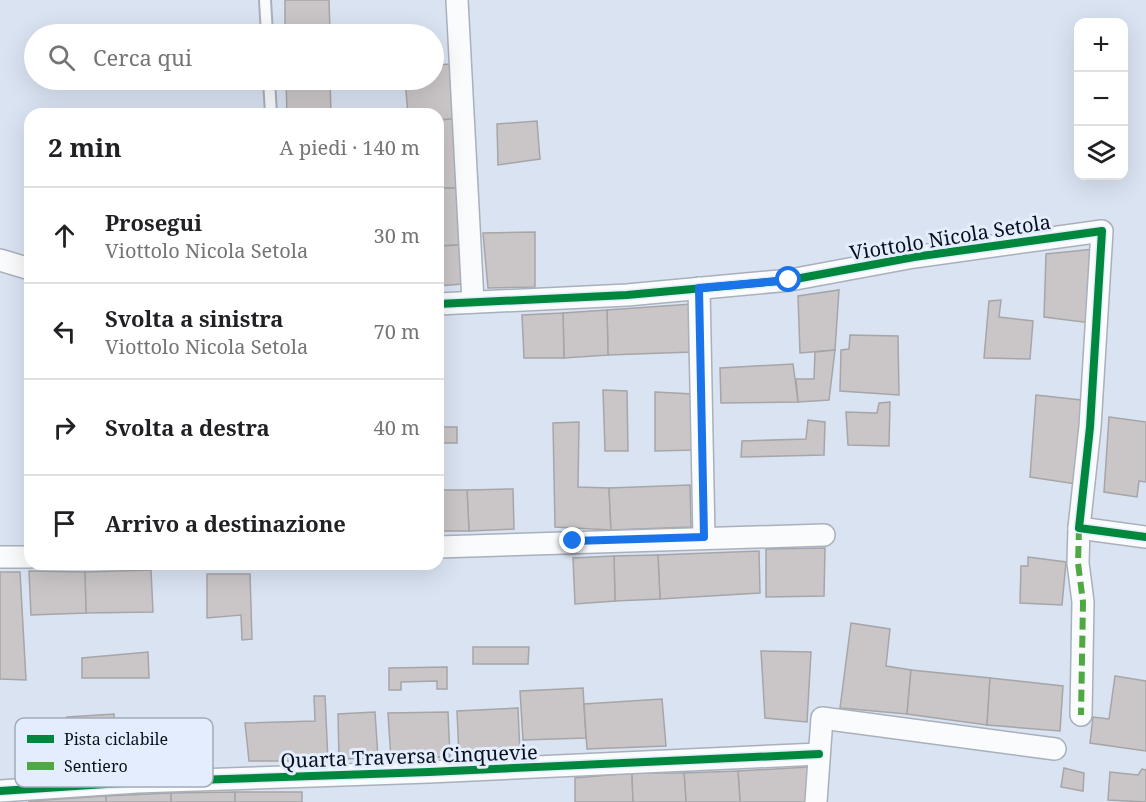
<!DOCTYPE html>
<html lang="it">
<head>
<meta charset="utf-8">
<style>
	body { margin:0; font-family:"Noto Serif",serif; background:#f2f2f2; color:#202124 }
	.controls { position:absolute; right:18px; top:18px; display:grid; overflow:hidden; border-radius:12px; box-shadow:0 6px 24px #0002 }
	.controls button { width:54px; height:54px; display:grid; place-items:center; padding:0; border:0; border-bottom:2px solid #e0e0e0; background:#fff; color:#202124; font:30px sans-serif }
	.stop { position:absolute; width:18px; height:18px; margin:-14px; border:4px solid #1a73e8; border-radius:50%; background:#fff }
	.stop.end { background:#1a73e8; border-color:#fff; box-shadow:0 2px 6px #0008 }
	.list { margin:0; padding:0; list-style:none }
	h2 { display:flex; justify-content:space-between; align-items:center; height:78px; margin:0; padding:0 24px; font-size:26px }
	h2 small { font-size:20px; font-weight:400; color:#757577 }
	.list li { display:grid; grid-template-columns:39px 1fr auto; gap:18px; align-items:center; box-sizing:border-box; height:96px; padding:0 24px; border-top:2px solid #e0e0e0 }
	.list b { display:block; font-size:22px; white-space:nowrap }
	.list p { margin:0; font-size:20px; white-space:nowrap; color:#757577 }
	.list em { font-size:20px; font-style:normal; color:#757577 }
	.icon { flex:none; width:33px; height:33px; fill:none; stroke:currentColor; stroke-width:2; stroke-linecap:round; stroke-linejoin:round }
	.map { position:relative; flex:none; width:1146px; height:802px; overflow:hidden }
	.search { position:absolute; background:#fff; box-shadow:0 6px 24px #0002; left:24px; top:24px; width:420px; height:66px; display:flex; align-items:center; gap:15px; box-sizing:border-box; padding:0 21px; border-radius:33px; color:#757577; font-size:22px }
	.panel { position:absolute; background:#fff; box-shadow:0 6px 24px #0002; left:24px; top:108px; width:420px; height:462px; border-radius:18px }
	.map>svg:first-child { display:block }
</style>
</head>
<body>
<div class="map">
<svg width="1146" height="802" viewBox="0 0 1146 802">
	<rect width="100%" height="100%" fill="#dae3f2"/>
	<g fill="#cac6c7" stroke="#a6a5a8" stroke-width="1.5">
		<path d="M285,0H329L330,34H285Z"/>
		<path d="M451,64L454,119L438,120V114H408L405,80H434V65Z"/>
		<path d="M286,80H330L331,114H287Z"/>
		<path d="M454,119L458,188H438V120Z"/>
		<path d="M537,121L540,159L498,165L497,124Z"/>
		<path d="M438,188H458L461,245L438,246Z"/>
		<path d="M535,232V287L488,288L483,233Z"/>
		<path d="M461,245L462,284L438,286V246Z"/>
		<path d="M1094,249L1091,323L1044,317L1046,254Z"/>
		<path d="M839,290L835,350L800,353L798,296Z"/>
		<path d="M1001,300L999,317L1033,321L1030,359L984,358L989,301Z"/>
		<path d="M692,304V352L608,355L607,310Z"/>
		<path d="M607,310L608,355L564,358L563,313Z"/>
		<path d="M563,313L564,358H524L522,315Z"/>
		<path d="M850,335L898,336L899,395L840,391L841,350L849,349Z"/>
		<path d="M835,350L829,400L798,402L796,379H814L815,352Z"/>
		<path d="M793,364L798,402L721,403L720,368Z"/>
		<path d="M603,390L627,391L628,451H605Z"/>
		<path d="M655,392L693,394L695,450L655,451Z"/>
		<path d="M1036,395L1081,400L1076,484L1030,477Z"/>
		<path d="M890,402L889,446L848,445L846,412L877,413L879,403Z"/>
		<path d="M1109,417L1146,422V482L1139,481L1137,497L1104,492Z"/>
		<path d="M808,420L825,422L824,455L741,457L742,441L806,439Z"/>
		<path d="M579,422L578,487L609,488L611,530L555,527L553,423Z"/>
		<rect x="438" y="427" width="19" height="16"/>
		<path d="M690,485L691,527L611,530L609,488Z"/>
		<path d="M513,489L514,529L469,531L467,490Z"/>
		<path d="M438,490H467L469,531H438Z"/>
		<path d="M825,548L824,596L766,597V549Z"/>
		<path d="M759,551L760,593L660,599L658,555Z"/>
		<path d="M658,555L660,599L615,601L614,556Z"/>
		<path d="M614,556L615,601L575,604L573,558Z"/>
		<path d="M1028,557L1066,562L1062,605L1020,603L1021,566H1028Z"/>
		<path d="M151,570L153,612L86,613L85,572Z"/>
		<path d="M29,571L85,572L86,613L31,615Z"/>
		<path d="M0,572H20L26,680L0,679Z"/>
		<path d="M207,574H250L252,639L242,640L241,615L207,618Z"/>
		<path d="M851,623L890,629L886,666L911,670L907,714L840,708Z"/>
		<path d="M473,647H529L528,664H473Z"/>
		<path d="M761,651L811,652L807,722L765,718Z"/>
		<path d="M148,652L149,678H82V658Z"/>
		<path d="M447,667V689H437V681L401,682V690H389V668Z"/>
		<path d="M911,670L990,678L987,725L907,714Z"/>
		<path d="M1115,676L1146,681V751L1090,743L1093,717L1109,719Z"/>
		<path d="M990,678L1063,686L1060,731L987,725Z"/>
		<path d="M583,688L586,738L523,740L520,691Z"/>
		<path d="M314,696H325L328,761H249L245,723L315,721Z"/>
		<path d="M662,699L666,746L587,749L584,704Z"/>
		<path d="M518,708L520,754L459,757L457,711Z"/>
		<path d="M375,712L378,758L339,759L338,714Z"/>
		<path d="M448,712L450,757L391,759L388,713Z"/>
		<path d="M114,714L117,760L70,763L67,717Z"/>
		<path d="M809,767L807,802H740L738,771Z"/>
		<path d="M1064,768L1084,773L1083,791L1061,787Z"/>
		<path d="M1142,769L1146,770V802L1108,800L1110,772L1138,775Z"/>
		<path d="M738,771L740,802H686L684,773Z"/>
		<path d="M632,773L633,802H575V778Z"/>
		<path d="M632,773H684L686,802H633Z"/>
		<path d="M235,792V802H171V793Z"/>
		<rect x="235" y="792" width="67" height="10"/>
		<path d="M171,793V802H106V796Z"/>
		<path d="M106,796V802H29V801Z"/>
	</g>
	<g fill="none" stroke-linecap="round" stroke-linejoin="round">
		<defs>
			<g id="service">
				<path d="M265,0L267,34"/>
				<path d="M269,80L271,114"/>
			</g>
			<g id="minor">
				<path d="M457,0L473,302"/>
				<path d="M0,260L30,269"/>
				<path d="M699,288L704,537"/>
				<path d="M438,304L627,295L790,280L914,257L1102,231L1090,427L1079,528L1146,537"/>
				<path d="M1079,528L1078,563L1083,602L1081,715"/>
				<path d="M438,547L824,535"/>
				<path d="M0,557H30"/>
				<path d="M0,791L137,782L429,772L819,754"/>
				<path d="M816,802L822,718L1055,749"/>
			</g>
		</defs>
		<use href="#service" stroke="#a9b0bc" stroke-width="14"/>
		<use href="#minor" stroke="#a9b0bc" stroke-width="24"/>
		<use href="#service" stroke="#f9fbfd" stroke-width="10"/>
		<use href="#minor" stroke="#f9fbfd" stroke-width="21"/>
		<path stroke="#50a842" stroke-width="6" stroke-dasharray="12 6" stroke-linecap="butt" d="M1079,528L1078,563L1083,602L1081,715"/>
		<defs>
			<g id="cycleway">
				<path d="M438,304L627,295L790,280L914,257L1102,231L1090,427L1079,528L1146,537"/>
				<path d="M0,791L137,782L429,772L819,754"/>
			</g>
		</defs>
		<use href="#cycleway" stroke="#e3edfe" stroke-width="11"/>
		<use href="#cycleway" stroke="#00873e" stroke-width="8"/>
	</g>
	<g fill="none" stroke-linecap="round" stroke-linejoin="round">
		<path stroke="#1a73e8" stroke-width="8" d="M573,541L704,537L699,288L789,280"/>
	</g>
	<g text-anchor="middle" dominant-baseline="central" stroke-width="6" stroke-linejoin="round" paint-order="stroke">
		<g font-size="20" fill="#0a1019" stroke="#e3edfe">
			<text transform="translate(950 237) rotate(-9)">Viottolo Nicola Setola</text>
			<text transform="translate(409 756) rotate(-2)">Quarta Traversa Cinquevie</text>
		</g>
	</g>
	<rect x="15" y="718" width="198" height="69" rx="9" fill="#e3edfe" stroke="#a2abb9" stroke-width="1.5"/>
	<rect x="27" y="735" width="27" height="8" fill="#00873e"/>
	<rect x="27" y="762" width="27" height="8" fill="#50a842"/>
	<g font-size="16" fill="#0a1019">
		<text x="64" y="745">Pista ciclabile</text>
		<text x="64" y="772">Sentiero</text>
	</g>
</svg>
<div class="controls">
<button>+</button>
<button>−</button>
<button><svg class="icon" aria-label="layers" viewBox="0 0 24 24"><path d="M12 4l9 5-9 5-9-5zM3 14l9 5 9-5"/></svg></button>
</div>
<div class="stop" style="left:789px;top:280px"></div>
<div class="stop end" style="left:573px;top:541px"></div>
<div class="search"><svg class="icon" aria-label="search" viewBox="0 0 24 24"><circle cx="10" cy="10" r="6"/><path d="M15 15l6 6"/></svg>Cerca qui</div>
<section class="panel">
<h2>2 min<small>A piedi · 140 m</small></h2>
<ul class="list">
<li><svg class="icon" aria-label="ahead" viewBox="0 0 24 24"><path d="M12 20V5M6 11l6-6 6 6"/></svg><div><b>Prosegui</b><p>Viottolo Nicola Setola</p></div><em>30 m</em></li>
<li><svg class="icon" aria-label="left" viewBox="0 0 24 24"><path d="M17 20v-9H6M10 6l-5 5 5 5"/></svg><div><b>Svolta a sinistra</b><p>Viottolo Nicola Setola</p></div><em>70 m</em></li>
<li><svg class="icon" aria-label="right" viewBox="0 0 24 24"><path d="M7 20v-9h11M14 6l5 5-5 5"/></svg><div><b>Svolta a destra</b></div><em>40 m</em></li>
<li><svg class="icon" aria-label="arrive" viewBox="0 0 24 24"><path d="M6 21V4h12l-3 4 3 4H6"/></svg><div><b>Arrivo a destinazione</b></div></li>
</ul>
</section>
</div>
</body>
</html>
